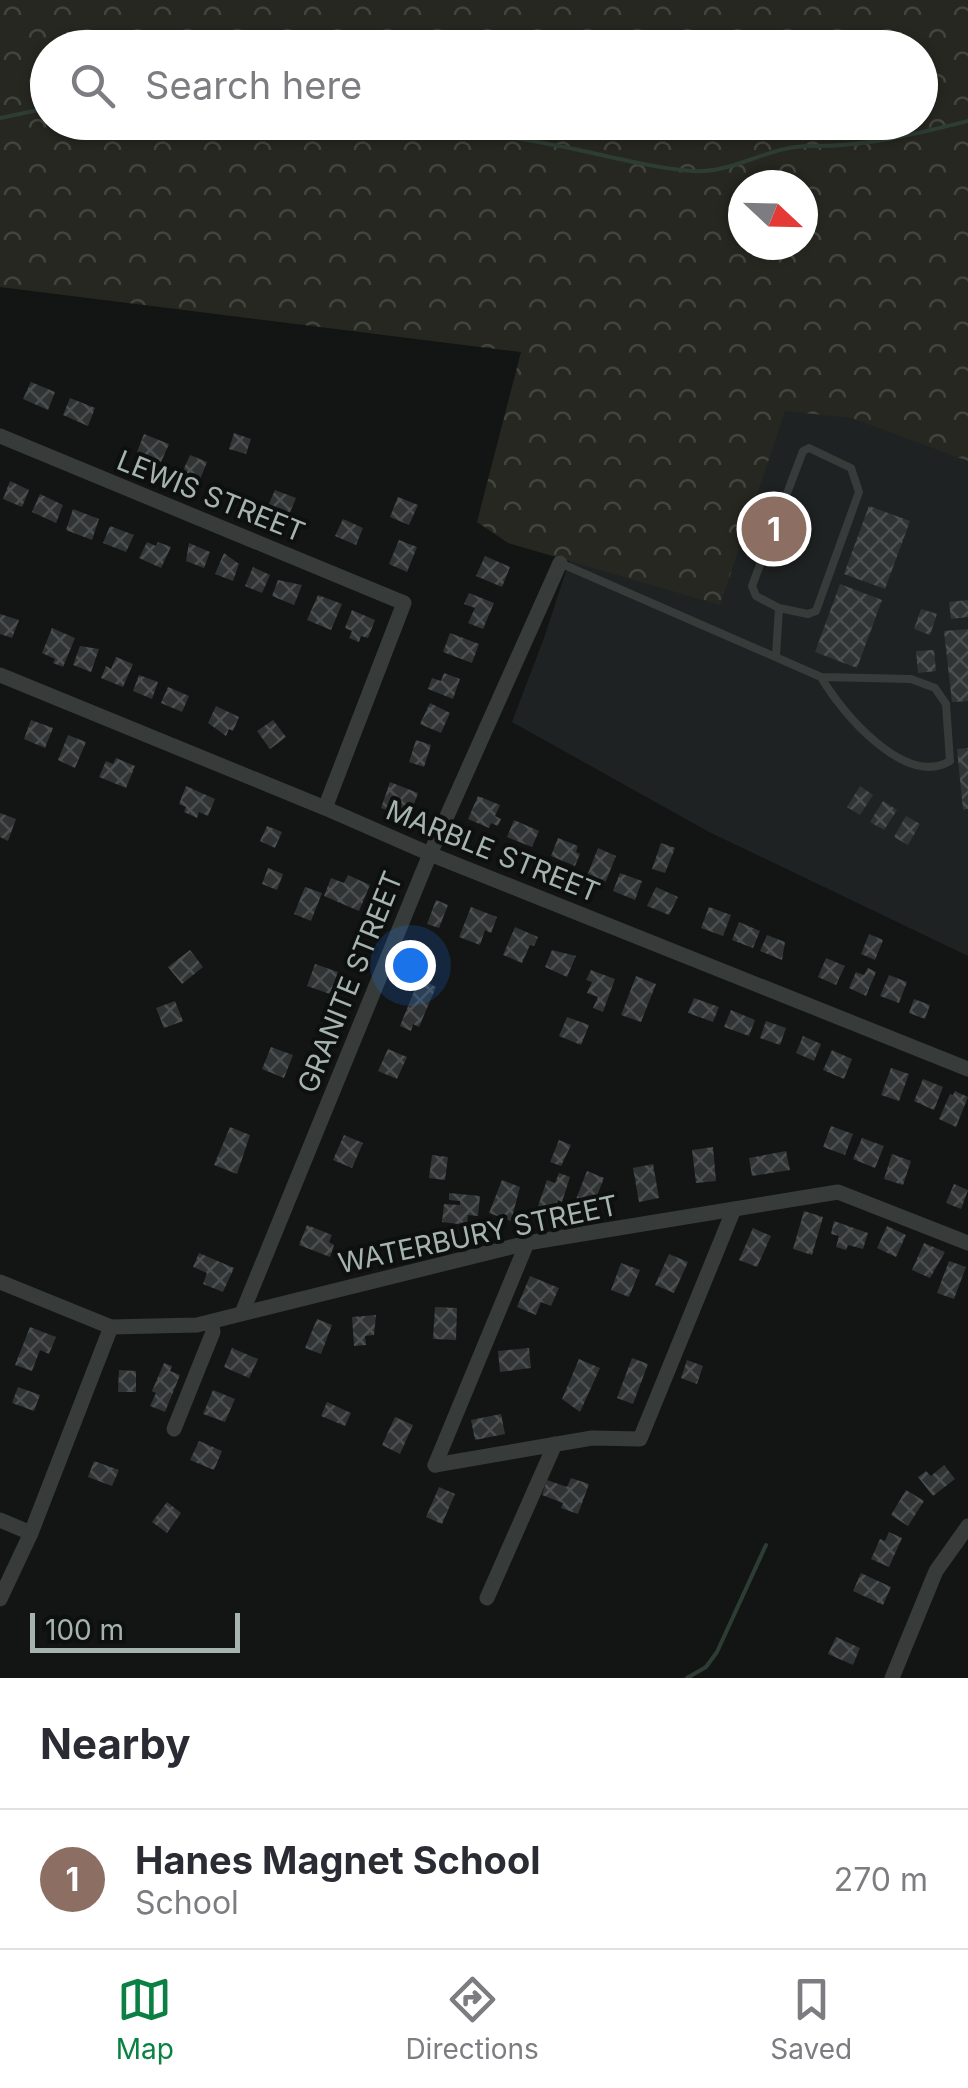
<!DOCTYPE html>
<html lang="en">
<head>
<meta charset="utf-8">
<style>
	body { margin:0; font-family:Inter,sans-serif; background:#f2f2f3; color:#2b2b33 }
	.compass { position:absolute; left:728px; top:170px; width:90px; height:90px; border-radius:50%; background:#fff; box-shadow:0 2px 8px #0004; rotate:112deg }
	.scale { position:absolute; left:30px; bottom:25px; width:210px; box-sizing:border-box; padding-left:10px; border:5px solid #a6b4b0; border-top:0; font-size:28px; line-height:35px; white-space:nowrap; color:#a6b4b0; -webkit-text-stroke:8px #0e1010; paint-order:stroke }
	.you { position:absolute; left:410px; top:965px; width:35px; height:35px; margin:-25px; border:8px solid #fff; border-radius:50%; background:#1a73e8; box-shadow:0 0 0 15px #1a73e833 }
	.badge { display:grid; place-items:center; width:65px; height:65px; border-radius:50%; background:#0b8043; color:#fff; font-size:32px; font-weight:700 }
	.pin { position:absolute; translate:-50% -50%; border:5px solid #fff; box-shadow:0 2px 10px #0006 }
	.list { margin:0; padding:0; list-style:none }
	h2 { display:flex; justify-content:space-between; align-items:center; height:130px; margin:0; padding:0 40px; font-size:42px }
	h2 small { font-size:32px; font-weight:400; color:#7c7c81 }
	.list li { display:grid; grid-template-columns:65px 1fr auto; gap:30px; align-items:center; box-sizing:border-box; height:140px; padding:0 40px; border-top:2px solid #e1e1e2 }
	.list b { display:block; font-size:38px; white-space:nowrap }
	.list p { margin:0; font-size:32px; white-space:nowrap; color:#7c7c81 }
	.list em { font-size:32px; font-style:normal; color:#7c7c81 }
	.icon { flex:none; width:55px; height:55px; fill:none; stroke:currentColor; stroke-width:2; stroke-linecap:round; stroke-linejoin:round }
	.map { position:relative; flex:none; width:968px; height:1678px; overflow:hidden }
	.search { position:absolute; background:#fff; box-shadow:0 2px 8px #0004; left:30px; right:30px; top:30px; height:110px; display:flex; align-items:center; gap:25px; box-sizing:border-box; padding:0 35px; border-radius:55px; color:#7c7c81; font-size:38px }
	.sheet { height:270px; background:#fff }
	nav { display:flex; justify-content:space-around; align-items:center; box-sizing:border-box; height:140px; border-top:2px solid #e1e1e2; background:#fff; font-size:28px; color:#7c7c81 }
	nav a { display:grid; justify-items:center; gap:5px }
	nav .on { color:#0b8043 }
	.map>svg:first-child { display:block }
</style>
</head>
<body>
<div class="map">
<svg width="968" height="1678" viewBox="0 0 968 1678">
	<defs>
		<pattern id="forest-crowns" width="20" height="18" patternUnits="userSpaceOnUse" patternTransform="scale(2.5)"><rect width="20" height="18" fill="#262720"/><path d="M2 6a3 3 0 1 1 6 0M12 15a3 3 0 1 1 6 0" fill="none" stroke="#42443e"/></pattern>
		<pattern id="building-cross-hatch" width="8" height="8" patternUnits="userSpaceOnUse" patternTransform="scale(2.5)"><rect width="8" height="8" fill="#303434"/><path d="M0 0l8 8M0 8l8-8" fill="none" stroke="#4b4f4f"/></pattern>
	</defs>
	<rect width="100%" height="100%" fill="#131515"/>
	<path fill="#1f2222" d="M650,315L968,420V956L709,832L512,722L544,638Z"/>
	<path fill="url(#forest-crowns)" fill-rule="evenodd" d="M0,0H968V461L852,418L785,411L720,605L508,543L477,522L521,352L0,287ZM48,48H920V122H48ZM743,185H803V245H743Z"/>
	<g fill="none" stroke-linecap="round" stroke-linejoin="round">
		<g stroke="#2d3d34" stroke-width="4">
			<path d="M0,118L48,108"/>
			<path d="M413,122C469,130 525,139 579,150C616,158 654,168 692,171C733,174 770,145 811,146C865,147 916,134 968,121"/>
			<path d="M687,1678L706,1667L717,1652L766,1545"/>
		</g>
	</g>
	<g fill="url(#building-cross-hatch)">
		<path d="M31,382L55,392L48,410L23,399Z"/>
		<path d="M70,398L95,408L88,426L63,415Z"/>
		<path d="M234,433L251,439L246,454L229,449Z"/>
		<path d="M144,434L169,444L161,462L137,452Z"/>
		<path d="M190,455L207,462L199,482L181,475Z"/>
		<path d="M10,481L29,490L22,507L3,499Z"/>
		<path d="M275,490L296,498L288,517L267,508Z"/>
		<path d="M40,494L63,505L56,523L32,512Z"/>
		<path d="M398,497L418,505L409,525L390,517Z"/>
		<path d="M869,506L910,521L885,589L844,574Z"/>
		<path d="M73,509L99,519L92,540L66,530Z"/>
		<path d="M343,519L363,528L356,545L335,536Z"/>
		<path d="M110,526L134,535L126,552L103,543Z"/>
		<path d="M399,540L417,547L407,572L389,564Z"/>
		<path d="M147,542L156,546L158,542L171,547L161,568L139,558Z"/>
		<path d="M189,543L210,552L204,568L186,561Z"/>
		<path d="M224,553L239,564L233,581L215,574Z"/>
		<path d="M485,556L510,567L502,587L476,576Z"/>
		<path d="M253,567L270,575L262,593L245,586Z"/>
		<path d="M278,580L302,585L294,605L272,596Z"/>
		<path d="M840,584L882,600L857,668L815,652Z"/>
		<path d="M469,593L494,603L483,629L468,623L475,608L464,604Z"/>
		<path d="M318,595L342,604L331,630L307,620Z"/>
		<path d="M968,600V617L951,619L949,602Z"/>
		<path d="M921,609L937,614L930,635L914,629Z"/>
		<path d="M352,610L375,620L368,638L361,636L359,642L349,638L352,631L345,628Z"/>
		<path d="M0,614L19,620L12,638L0,634Z"/>
		<path d="M52,628L75,638L63,667L53,663L55,659L42,653Z"/>
		<path d="M968,629V701L952,702L944,631Z"/>
		<path d="M450,633L479,644L472,663L443,652Z"/>
		<path d="M80,646L99,649L91,672L73,665Z"/>
		<path d="M934,650L936,671L918,673L916,651Z"/>
		<path d="M116,657L133,664L123,687L101,678L106,666L111,669Z"/>
		<path d="M444,673L460,679L453,699L428,689L432,678L441,681Z"/>
		<path d="M139,675L158,682L152,699L133,691Z"/>
		<path d="M168,687L189,696L182,712L161,703Z"/>
		<path d="M430,703L450,713L441,733L420,724Z"/>
		<path d="M216,706L239,717L233,731L229,729L226,736L208,723Z"/>
		<path d="M31,720L53,728L45,748L24,739Z"/>
		<path d="M273,720L286,737L270,749L257,731Z"/>
		<path d="M68,735L86,742L75,768L58,760Z"/>
		<path d="M416,740L431,745L424,767L409,762Z"/>
		<path d="M968,748V809L963,810L957,749Z"/>
		<path d="M116,758L135,766L126,788L99,777L106,761L113,764Z"/>
		<path d="M390,782L418,793L409,818L381,808Z"/>
		<path d="M186,786L215,799L208,816L199,812L197,818L184,812L186,807L179,804Z"/>
		<path d="M860,786L873,795L860,815L847,807Z"/>
		<path d="M478,796L500,805L495,816L501,819L498,826L491,823L489,828L468,819Z"/>
		<path d="M883,801L897,810L884,830L870,822Z"/>
		<path d="M0,813L16,819L8,841L0,837Z"/>
		<path d="M906,816L920,824L908,845L894,837Z"/>
		<path d="M514,820L539,831L532,847L507,837Z"/>
		<path d="M267,826L282,832L275,848L260,841Z"/>
		<path d="M558,838L578,846L576,852L580,854L575,866L551,856Z"/>
		<path d="M661,843L675,848L665,873L652,869Z"/>
		<path d="M598,848L616,856L603,888L585,881Z"/>
		<path d="M268,868L283,874L277,890L262,884Z"/>
		<path d="M620,873L642,881L635,900L613,891Z"/>
		<path d="M348,875L370,885L359,911L324,896L331,878L344,883Z"/>
		<path d="M305,887L322,893L311,921L294,914Z"/>
		<path d="M656,887L678,897L669,915L647,906Z"/>
		<path d="M436,900L448,905L439,928L427,924Z"/>
		<path d="M471,907L497,917L491,933L485,930L480,945L459,937Z"/>
		<path d="M709,907L731,915L723,936L701,928Z"/>
		<path d="M739,922L760,931L753,948L732,940Z"/>
		<path d="M515,927L538,937L534,946L530,945L522,963L503,955Z"/>
		<path d="M869,934L883,940L875,960L861,954Z"/>
		<path d="M767,935L785,942L782,960L760,951Z"/>
		<path d="M190,950L203,967L182,984L168,967Z"/>
		<path d="M552,950L576,956L567,977L545,967Z"/>
		<path d="M826,958L845,966L836,985L818,977Z"/>
		<path d="M315,964L338,972L330,994L307,986Z"/>
		<path d="M868,968L876,972L866,996L849,988L856,972L864,975Z"/>
		<path d="M591,970L615,979L603,1012L593,1008L598,997L587,993L592,982L586,980Z"/>
		<path d="M889,975L907,982L899,1003L880,996Z"/>
		<path d="M636,976L656,984L641,1022L621,1015Z"/>
		<path d="M419,979L436,987L419,1027L413,1024L411,1031L400,1026Z"/>
		<path d="M694,998L719,1007L713,1022L688,1013Z"/>
		<path d="M914,999L930,1005L925,1019L909,1013Z"/>
		<path d="M175,1001L183,1021L164,1028L156,1008Z"/>
		<path d="M731,1010L755,1020L749,1036L724,1027Z"/>
		<path d="M567,1017L589,1025L581,1045L559,1036Z"/>
		<path d="M766,1021L786,1028L780,1045L760,1038Z"/>
		<path d="M803,1036L821,1044L814,1061L796,1053Z"/>
		<path d="M271,1047L293,1055L284,1078L262,1069Z"/>
		<path d="M388,1049L407,1057L397,1079L378,1071Z"/>
		<path d="M832,1050L852,1059L844,1079L823,1070Z"/>
		<path d="M891,1068L909,1074L899,1101L881,1095Z"/>
		<path d="M923,1079L943,1087L934,1110L914,1101Z"/>
		<path d="M955,1091L968,1097L956,1127L939,1119L950,1094L953,1095Z"/>
		<path d="M831,1126L853,1134L845,1155L823,1147Z"/>
		<path d="M230,1127L250,1135L237,1174L214,1165Z"/>
		<path d="M344,1135L363,1143L352,1168L333,1160Z"/>
		<path d="M862,1138L884,1146L875,1168L853,1159Z"/>
		<path d="M559,1140L571,1145L561,1166L550,1162Z"/>
		<path d="M713,1147L716,1181L696,1183L692,1150Z"/>
		<path d="M786,1151L790,1170L752,1176L749,1158Z"/>
		<path d="M892,1154L911,1161L903,1185L884,1179Z"/>
		<path d="M432,1155L448,1157L445,1180L429,1178Z"/>
		<path d="M653,1164L659,1198L639,1202L633,1168Z"/>
		<path d="M587,1171L604,1178L592,1208L575,1202Z"/>
		<path d="M559,1173L570,1177L562,1202L558,1200L555,1211L538,1206L547,1180L555,1183Z"/>
		<path d="M502,1180L520,1187L511,1221L489,1213Z"/>
		<path d="M954,1184L968,1190L961,1209L946,1203Z"/>
		<path d="M449,1193L480,1196L478,1216L468,1215L467,1225L442,1222L444,1204L460,1205V1201L449,1200Z"/>
		<path d="M804,1211L823,1217L812,1255L793,1249Z"/>
		<path d="M834,1221L868,1233L863,1249L848,1245L846,1250L836,1247L839,1236L831,1234Z"/>
		<path d="M307,1225L332,1235L329,1242L334,1245L330,1257L299,1245Z"/>
		<path d="M887,1226L906,1235L896,1257L877,1248Z"/>
		<path d="M753,1228L771,1236L757,1267L739,1260Z"/>
		<path d="M924,1243L945,1252L930,1278L912,1270Z"/>
		<path d="M199,1253L234,1268L223,1292L203,1284L207,1273L193,1267Z"/>
		<path d="M669,1254L688,1262L674,1293L655,1285Z"/>
		<path d="M949,1261L966,1267L954,1299L937,1293Z"/>
		<path d="M621,1263L640,1270L629,1297L611,1290Z"/>
		<path d="M530,1276L559,1288L551,1306L541,1302L536,1315L517,1307Z"/>
		<path d="M435,1307L457,1308L456,1340L433,1339Z"/>
		<path d="M376,1315L374,1335L365,1336L366,1345L354,1346L352,1317Z"/>
		<path d="M317,1319L332,1325L321,1354L305,1348Z"/>
		<path d="M30,1327L56,1337L49,1354L40,1350L32,1371L15,1365Z"/>
		<path d="M232,1348L258,1359L249,1378L224,1367Z"/>
		<path d="M529,1348L531,1368L500,1372L498,1351Z"/>
		<path d="M632,1358L648,1364L633,1404L617,1398Z"/>
		<path d="M579,1359L600,1368L580,1412L562,1399Z"/>
		<path d="M687,1360L703,1366L697,1384L681,1378Z"/>
		<path d="M164,1363L172,1366L170,1371L180,1375L165,1412L150,1406L156,1393L152,1391Z"/>
		<path d="M119,1370L136,1371V1392H118Z"/>
		<path d="M18,1387L40,1395L34,1411L12,1403Z"/>
		<path d="M213,1390L235,1399L225,1422L203,1414Z"/>
		<path d="M327,1402L351,1413L345,1426L321,1416Z"/>
		<path d="M501,1414L505,1434L475,1440L471,1420Z"/>
		<path d="M395,1417L413,1425L400,1454L382,1445Z"/>
		<path d="M199,1441L222,1451L214,1470L190,1460Z"/>
		<path d="M94,1461L119,1470L112,1486L88,1477Z"/>
		<path d="M944,1465L955,1479L933,1496L918,1477L926,1471L931,1476Z"/>
		<path d="M571,1478L589,1484L578,1514L561,1508L563,1503L542,1495L547,1480L567,1487Z"/>
		<path d="M439,1487L455,1494L442,1524L426,1517Z"/>
		<path d="M906,1490L924,1501L908,1526L891,1515Z"/>
		<path d="M167,1502L181,1513L167,1533L152,1522Z"/>
		<path d="M889,1532L902,1538L889,1567L871,1559L880,1539L885,1541Z"/>
		<path d="M861,1573L891,1587L883,1605L853,1591Z"/>
		<path d="M836,1637L860,1648L853,1665L828,1654Z"/>
	</g>
	<g fill="none" stroke-linecap="round" stroke-linejoin="round">
		<g stroke="#373c3b" stroke-width="8">
			<path d="M560,563L821,677L911,679L935,688L946,704L950,761C905,788 841,712 821,677"/>
			<path d="M776,656L779,608L808,614L816,611L859,492L851,468L809,448L803,451L752,586L756,596L779,608"/>
		</g>
		<g stroke="#373c3b" stroke-width="15">
			<path d="M0,436L404,603L325,808"/>
			<path d="M0,675L325,808L430,854L968,1069"/>
			<path d="M0,1282L111,1327L197,1325L527,1243L838,1192L968,1243"/>
			<path d="M242,1313L430,854L560,563"/>
			<path d="M174,1429L213,1332L211,1322"/>
			<path d="M435,1465L592,1438L640,1439L734,1209"/>
			<path d="M435,1465L527,1243"/>
			<path d="M0,1520L31,1533"/>
			<path d="M487,1598L555,1444"/>
			<path d="M0,1599L31,1533L111,1327"/>
			<path d="M892,1678L936,1571L968,1526"/>
		</g>
	</g>
	<g text-anchor="middle" dominant-baseline="central" stroke-width="8" stroke-linejoin="round" paint-order="stroke">
		<g font-size="28" fill="#a6b4b0" stroke="#0e1010">
			<text transform="translate(211 496) rotate(22)">LEWIS STREET</text>
			<text transform="translate(493 851) rotate(22)">MARBLE STREET</text>
			<text transform="translate(350 982) rotate(-68)">GRANITE STREET</text>
			<text transform="translate(478 1234) rotate(-12)">WATERBURY STREET</text>
		</g>
	</g>
</svg>
<svg class="compass" viewBox="-18 -18 36 36"><path d="M0-13l5 13h-10z" fill="#e53935"/><path d="M0 13l5-13h-10z" fill="#7c7c81"/></svg>
<div class="scale">100 m</div>
<div class="you"></div>
<div class="pin badge" style="left:774px;top:529px;background:#8d6e63">1</div>
<div class="search"><svg class="icon" aria-label="search" viewBox="0 0 24 24"><circle cx="10" cy="10" r="6"/><path d="M15 15l6 6"/></svg>Search here</div>
</div>
<section class="sheet">
<h2>Nearby<small></small></h2>
<ul class="list">
<li><span class="badge" style="background:#8d6e63">1</span><div><b>Hanes Magnet School</b><p>School</p></div><em>270 m</em></li>
</ul>
</section>
<nav>
<a class="on"><svg class="icon" aria-label="map" viewBox="0 0 24 24"><path d="M3 6l6-2 6 2 6-2v14l-6 2-6-2-6 2zM9 4v14M15 6v14"/></svg>Map</a>
<a><svg class="icon" aria-label="directions" viewBox="0 0 24 24"><path d="M12 3l9 9-9 9-9-9zM9 14v-3h6M13 9l2 2-2 2"/></svg>Directions</a>
<a><svg class="icon" aria-label="saved" viewBox="0 0 24 24"><path d="M7 4h10v16l-5-4-5 4z"/></svg>Saved</a>
</nav>
</body>
</html>
